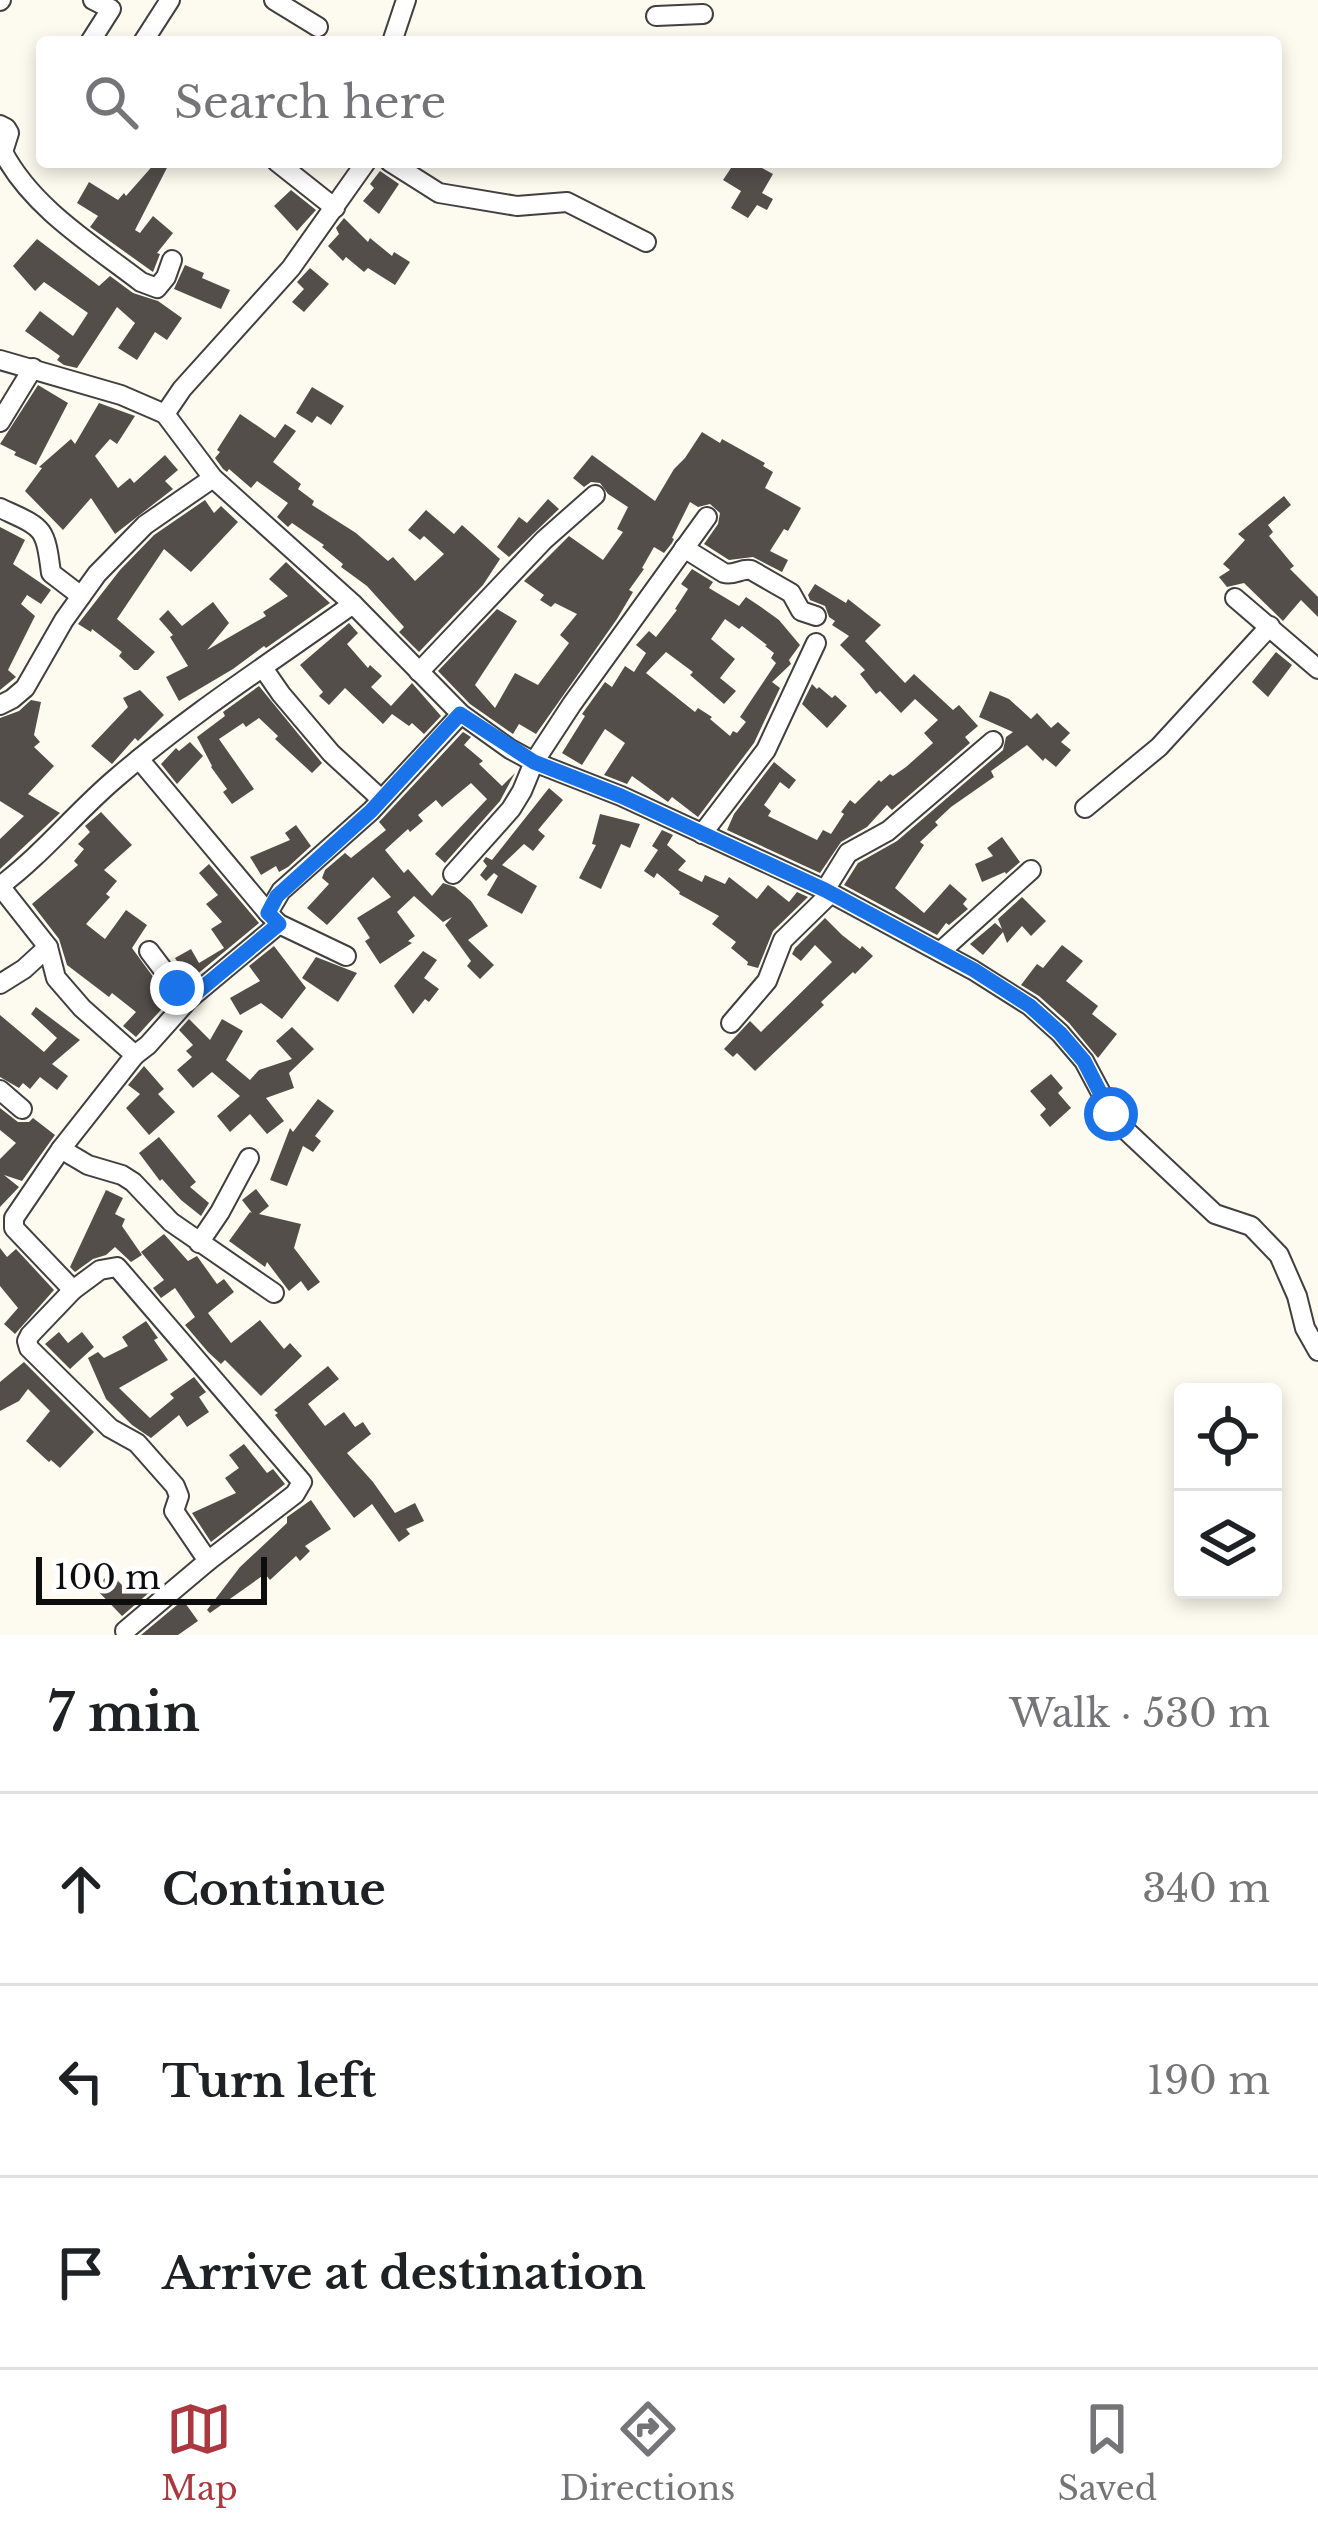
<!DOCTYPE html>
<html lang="en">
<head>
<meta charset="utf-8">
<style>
	body { margin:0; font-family:"Libre Baskerville",serif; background:#f2f2f2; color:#202124 }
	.controls { position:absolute; right:36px; bottom:36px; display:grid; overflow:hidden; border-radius:12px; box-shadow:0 6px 18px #0003 }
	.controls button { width:108px; height:108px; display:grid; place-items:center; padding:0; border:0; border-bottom:3px solid #e0e0e0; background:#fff; color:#202124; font:60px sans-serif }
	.scale { position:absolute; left:36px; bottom:30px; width:231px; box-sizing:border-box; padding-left:12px; border:6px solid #0d0d0d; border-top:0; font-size:33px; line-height:42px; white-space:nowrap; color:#0d0d0d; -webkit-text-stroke:9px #fff; paint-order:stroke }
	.stop { position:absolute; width:36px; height:36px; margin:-27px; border:9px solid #1a73e8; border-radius:50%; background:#fff }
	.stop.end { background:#1a73e8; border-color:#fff; box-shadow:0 3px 12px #0008 }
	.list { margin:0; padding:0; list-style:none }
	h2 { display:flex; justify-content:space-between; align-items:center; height:156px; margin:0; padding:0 48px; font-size:51px }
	h2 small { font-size:39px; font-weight:400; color:#757577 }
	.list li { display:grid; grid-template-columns:78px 1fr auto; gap:36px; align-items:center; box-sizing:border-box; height:192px; padding:0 48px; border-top:3px solid #e0e0e0 }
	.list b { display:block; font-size:45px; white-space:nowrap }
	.list em { font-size:39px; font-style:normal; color:#757577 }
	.icon { flex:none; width:66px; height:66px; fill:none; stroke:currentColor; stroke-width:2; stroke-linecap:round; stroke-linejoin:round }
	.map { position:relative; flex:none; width:1318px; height:1635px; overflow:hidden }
	.search { position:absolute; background:#fff; box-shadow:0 6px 18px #0003; left:36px; right:36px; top:36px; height:132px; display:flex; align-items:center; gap:30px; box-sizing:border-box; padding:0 42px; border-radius:12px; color:#757577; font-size:45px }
	.sheet { height:732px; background:#fff }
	nav { display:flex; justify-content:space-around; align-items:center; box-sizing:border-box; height:168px; border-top:3px solid #e0e0e0; background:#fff; font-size:33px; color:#757577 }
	nav a { display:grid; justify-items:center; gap:6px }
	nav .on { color:#aa383e }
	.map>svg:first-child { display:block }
</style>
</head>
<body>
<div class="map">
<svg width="1318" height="1635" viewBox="0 0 1318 1635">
	<rect width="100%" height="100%" fill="#fdfaef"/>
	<g fill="#544e4b" fill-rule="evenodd">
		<path d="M156,162H170L135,230L140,233L153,216L173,233L157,253L160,254L153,272L90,227L98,216L77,203L89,182L118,200L124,193L126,196Z"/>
		<path d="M735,162H765L762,168L773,174L762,193L773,199L767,210L757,205L748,218L731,208L741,191L723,180Z"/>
		<path d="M380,171L399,184L379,214L363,201L374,188L370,184Z"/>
		<path d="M291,190L316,210L297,231L274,206Z"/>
		<path d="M344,218L368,242L370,238L392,256L394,252L410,262L395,285L368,268L364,272L346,257L343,261L328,246L339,234L336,228Z"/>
		<path d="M37,239L99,286L110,276L133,293L158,301L182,318L167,340L155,332L137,360L118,348L135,323L117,307L77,368L64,365L57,360L60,356L25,331L40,311L73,336L88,313L44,282L35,291L13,266Z"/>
		<path d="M185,265L204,273L202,278L230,290L221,309L174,289Z"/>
		<path d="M310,268L329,284L304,312L292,302L304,289L297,282Z"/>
		<path d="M38,385L68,403L36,465L14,455L16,452L0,444Z"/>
		<path d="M312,387L344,406L331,425L317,416L312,423L296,413Z"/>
		<path d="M99,403L135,416L117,444L110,439L95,456L118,488L130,478L134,483L165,455L178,470L165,481L173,489L115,534L91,498L63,530L25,491L42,468L39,467L71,439L75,444Z"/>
		<path d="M240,414L275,438L285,424L296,431L273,462L301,484L298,489L314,501L312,505L356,533L388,561L393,557L415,581L444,554L424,536L420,540L408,530L426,510L454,534L462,525L500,559L483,585L419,652L399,632L404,627L367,586L341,567L343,564L322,547L324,545L292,523L288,527L277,517L288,503L257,481L251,488L229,469L227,472L223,469L215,458L220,452L217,450Z"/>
		<path d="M702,432L720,443L722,439L765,463L763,466L773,472L765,488L801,508L788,531L784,529L770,551L788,560L782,572L753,557L729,560L704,544L718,524L720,513L710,504L698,507L690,502L672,538L674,539L672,543L664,553L654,547L642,568L644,569L629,590L633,592L617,619L536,734L519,724L513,734L470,704L438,671L497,609L517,621L475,685L495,708L515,673L538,685L569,643L560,635L577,614L555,603L551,607L540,600L544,595L524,581L569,536L603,560L623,532L617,529L628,507L608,494L600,483L591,482L584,487L573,478L592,455L655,501L674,469L685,458Z"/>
		<path d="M1284,496L1291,505L1268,525L1273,532L1269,536L1294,566L1290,569L1318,597V617L1301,600L1283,621L1244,583L1227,587L1219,577L1230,570L1223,564L1245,540L1238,534Z"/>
		<path d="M548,499L559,509L509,557L497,547L519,517L527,523Z"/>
		<path d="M205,500L214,513L221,506L238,522L191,572L164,549L117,619L155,652L138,670H134L119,656L122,652L92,629L91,632L78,624L120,570L154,535Z"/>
		<path d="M0,527L25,540L13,564L51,590L41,604L27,595L21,604L35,616L8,670L16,677L0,690Z"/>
		<path d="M286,562L330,603L266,648L264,646L233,669L179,701L166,677L188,666L170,637L173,635L159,619L168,610L182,626L213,602L229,623L207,650L266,616L263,612L288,596L269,579Z"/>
		<path d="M692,569L713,582L709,588L739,606L746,597L761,607L779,620L800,645L789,660L791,664L772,682L780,688L754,743L698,817L672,797L668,802L632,776L627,784L604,775L625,743L605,729L582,765L562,753L585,716L582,714L605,682L612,687L625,666L634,672L646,653L636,645L649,631L656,637L677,610L675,609L688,589L681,584ZM725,619L739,629L742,626L767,645L765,646L774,653L771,658L776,663L740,717L746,722L737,733L733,731L730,736L710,719L712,717L698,708L695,712L646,673L666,652L693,672L690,675L724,704L736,691L720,678L735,659L711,639Z"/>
		<path d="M815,584L846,603L848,599L881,625L865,641L905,683L914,674L953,710L959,705L978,726L965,737L970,743L892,810L887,805L867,827L841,842L820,873L727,830L734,814L774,762L796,780L789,789L780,782L764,805L771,811L768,816L817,840L823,830L831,834L844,814L841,812L850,800L855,804L879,780L881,782L890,774L893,776L906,767L933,743L924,733L938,720L915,699L901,713L880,691L876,694L860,674L865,670L840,645L849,636L832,625L835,621L829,617L825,606L810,600L808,595Z"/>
		<path d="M349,623L358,633L347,644L368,668L370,665L382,676L371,687L391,706L412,683L441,716L424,734L412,723L409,726L392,714L383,724L345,688L329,705L319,696L323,692L300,665Z"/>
		<path d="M1276,652L1292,665L1268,697L1252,682Z"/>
		<path d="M812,684L817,689L819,687L832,698L835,695L847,706L827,728L802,704Z"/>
		<path d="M259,686L322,763L312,773L275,739L278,736L259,718L246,727L243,723L219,739L254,789L232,804L223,792L227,789L211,767L212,766L197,737L225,716L223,712Z"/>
		<path d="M140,690L164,715L138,741L135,738L112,764L91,746L128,707L123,698Z"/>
		<path d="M990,691L1009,699L1031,719L1037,713L1051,728L1058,722L1070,733L1061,742L1071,750L1056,767L1045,758L1043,761L1027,745L991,771L994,777L951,807L935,822L938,825L920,842L924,845L895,888L924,913L950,884L967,899L963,904L968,909L949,925L946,923L937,935L844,885L858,863L897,841L1003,750L1006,737L1013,732L979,717Z"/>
		<path d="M31,700L41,702L34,735L40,742L34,747L54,766L28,794L60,813L0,869V839L24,816L0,801V718L19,711Z"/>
		<path d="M463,732L471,737L464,745L483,761L479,764L502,786L515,773L500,801L445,863L435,854L487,799L471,783L442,807L436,800L418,815L423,821L410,832L408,829L385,850L404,873L408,869L432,896L443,883L455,887L471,901L488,926L468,940L494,965L480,979L467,966L471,961L445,925L452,917L443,922L414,896L397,912L415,936L408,941L412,943L380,964L365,941L370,938L357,918L391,897L373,877L327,925L307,908L329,884L322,878L325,870L345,853L351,858L386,830L379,822Z"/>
		<path d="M190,742L203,756L177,784L161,764L176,748L179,751Z"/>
		<path d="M549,788L563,800L538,830L545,836L533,851L524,844L502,865L537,886L522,914L487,895L498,876L494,873L486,881L480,875L487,866L483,861L486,857L492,860Z"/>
		<path d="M101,812L132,845L104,870L117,881L106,894L110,897L86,924L105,939L126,910L147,925L132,948L170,1000L136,1037L123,1026L136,1012L112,993L109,997L67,965L59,939L32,904L78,865L74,861L84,849L78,844L90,832L85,826Z"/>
		<path d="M600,814L640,824L630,848L621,844L601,889L579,878L596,845L592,844Z"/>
		<path d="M296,825L311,846L288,867L279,872L276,866L261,875L250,857L290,840L285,833Z"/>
		<path d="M662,830L673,835L667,845L686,861L678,870L702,882L705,875L725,884L729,877L757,899L768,885L789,902L797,892L808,897L773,931L758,968L747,965L748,962L731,948L736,942L712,924L719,916L679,894L680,892L657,873L654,878L644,871L658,850L652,846Z"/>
		<path d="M1002,837L1020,862L1006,874L1005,872L982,882L975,864L993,856L987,848Z"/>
		<path d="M209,864L259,923L189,981L175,958L191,949L199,963L224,948L211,929L222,922L206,904L218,895L199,873Z"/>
		<path d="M1022,897L1046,921L1031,936L1022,926L1007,943L1003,932L983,955L970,944L995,923L1002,929L998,919Z"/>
		<path d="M825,918L842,935L860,949L862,946L873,956L855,974L853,972L821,1002L824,1005L755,1071L737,1053L733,1057L724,1049L750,1021L761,1032L832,962L815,945L801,961L792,954L795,948Z"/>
		<path d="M1062,945L1083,961L1066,981L1098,1006L1092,1014L1117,1034L1098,1058L1069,1023L1039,996L1021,985L1037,964L1043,968Z"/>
		<path d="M274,946L306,988L282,1019L261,1003L240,1015L230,998L260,981L249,966Z"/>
		<path d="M423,951L437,960L424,978L439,989L429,1002L425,999L413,1014L394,986Z"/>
		<path d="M316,957L357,973L338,1002L302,978Z"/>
		<path d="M36,1007L80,1040L52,1064L68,1076L57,1090L40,1077L30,1089L23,1083L19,1088L0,1077V1015L44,1052L57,1038L31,1014Z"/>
		<path d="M189,1019L210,1040L222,1019L243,1031L226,1060L250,1080L259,1070L292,1059L276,1041L292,1027L314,1049L289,1073L294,1088L266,1098L284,1121L267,1134L250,1114L230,1132L217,1116L240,1096L212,1072L193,1088L177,1070L192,1057L186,1051L193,1045L179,1030Z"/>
		<path d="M144,1066L164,1089L158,1094L175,1112L149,1135L126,1108L140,1094L128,1085Z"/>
		<path d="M1051,1074L1063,1088L1058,1093L1071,1108L1050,1127L1040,1115L1046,1109L1030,1091Z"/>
		<path d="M318,1099L334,1111L315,1136L321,1141L313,1152L303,1146L287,1186L270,1180L290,1128L293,1132Z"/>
		<path d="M0,1108L18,1122H29L33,1118L55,1135L22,1181L4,1175L19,1187L0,1207V1159L16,1143L0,1130Z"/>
		<path d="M159,1137L196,1182L190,1187L209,1203L201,1216L181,1200L162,1179L160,1181L139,1153Z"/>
		<path d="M256,1189L269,1206L259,1214L301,1224L294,1248L320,1282L308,1291L301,1281L289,1291L267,1262L265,1267L229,1241L250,1212L252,1213L242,1200Z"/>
		<path d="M106,1190L123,1198L115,1214L125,1219L122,1226L142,1255L131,1262L115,1247L106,1255L93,1259L75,1272L70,1267Z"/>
		<path d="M164,1234L188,1261L197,1256L217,1284L224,1279L234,1292L208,1313L231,1343L260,1320L284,1349L290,1343L302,1356L261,1396L225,1360L221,1364L208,1352L185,1325L195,1317L175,1288L161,1298L153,1288L164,1280L141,1252Z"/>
		<path d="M0,1248L7,1257L16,1249L54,1290L15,1334L4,1324L18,1308L0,1286Z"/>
		<path d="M146,1321L158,1338L154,1340L168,1360L119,1388L150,1418L174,1398L170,1394L194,1377L206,1392L199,1397L209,1412L187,1427L179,1415L151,1438L132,1425L106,1399L88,1358L98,1352L104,1358L128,1346L122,1337Z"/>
		<path d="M59,1332L68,1343L82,1332L94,1347L70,1369L45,1344Z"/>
		<path d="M24,1362L94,1432L60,1468L51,1460L49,1462L26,1441L50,1411L28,1389L19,1401L0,1411V1382Z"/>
		<path d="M328,1366L339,1379L308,1404L325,1426L344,1412L355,1427L363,1422L371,1434L347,1453L373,1482L395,1513L415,1503L424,1521L406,1529L410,1534L399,1542L372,1504L354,1518L275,1415L278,1413L274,1410Z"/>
		<path d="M244,1444L267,1473L273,1469L285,1484L211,1542L192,1513L236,1493L225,1478L239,1468L229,1455Z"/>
		<path d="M311,1500L331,1529L305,1546L310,1551L300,1561L296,1556L270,1580L265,1574L210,1613L207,1610L240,1567L287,1523V1517Z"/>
		<path d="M110,1573L127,1590L139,1578L151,1591L122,1616L95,1588Z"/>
		<path d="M183,1600L198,1621L178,1635H141Z"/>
	</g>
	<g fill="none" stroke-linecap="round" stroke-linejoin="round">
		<defs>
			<g id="street">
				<path d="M274,0L318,27"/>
				<path d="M0,1L1,0"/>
				<path d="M656,16L703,14"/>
				<path d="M90,42L111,9L93,0"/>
				<path d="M143,42L170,0"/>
				<path d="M392,42L406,0"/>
				<path d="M0,125L6,128L9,133L3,152C32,208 93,245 141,282L157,288L166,277L172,260"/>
				<path d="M277,162L335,208"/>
				<path d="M390,162L439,193L517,206L567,202L646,242"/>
				<path d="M0,360L121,395L165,414L213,478L353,604L461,714L510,749L534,762L621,796L825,890L973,970L1030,1006L1060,1033L1084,1061L1116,1121L1215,1214L1251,1226L1279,1255L1297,1296L1305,1328L1318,1351"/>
				<path d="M165,414L182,389L291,268L366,162"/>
				<path d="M0,422L33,368"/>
				<path d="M0,508C43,528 45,525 51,573L81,596"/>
				<path d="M684,548L724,573C734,576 741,568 751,570L791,593L801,611L816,616"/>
				<path d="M1235,598L1318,669"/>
				<path d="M263,668L281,694L331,753L381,799"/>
				<path d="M419,672L544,540L595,495"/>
				<path d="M0,705L12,699L25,688L64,620L97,574L145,525L213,478"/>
				<path d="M139,759L268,913"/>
				<path d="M1085,808L1159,747L1270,626"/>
				<path d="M702,834L766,750L816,643"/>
				<path d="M453,874L511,809L522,791L534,762L572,704L707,517"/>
				<path d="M0,886L48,947L56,978L82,1008L135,1055L61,1149L14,1218V1228L73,1290L100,1270L117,1267L302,1482L295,1494L208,1561L125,1631"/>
				<path d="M0,886C43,854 75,813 115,779C189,715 273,661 353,604"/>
				<path d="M825,890L848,853L888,831L993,741"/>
				<path d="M149,951L177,988L189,999"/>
				<path d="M940,952L1031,870"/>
				<path d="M346,956L279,924L268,913L281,891L371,811L461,714"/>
				<path d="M0,984L24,969L48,947"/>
				<path d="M731,1023L767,981L783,940L830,894"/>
				<path d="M135,1055L148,1045L189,999L279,924"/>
				<path d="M0,1090L22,1109"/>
				<path d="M61,1149L88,1165L122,1175L133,1182L171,1222L274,1293"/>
				<path d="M199,1243L220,1212L249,1158"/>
				<path d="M73,1290L30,1335L27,1341L29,1348L110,1428L137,1443L175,1486L179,1496L174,1511L208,1561"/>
			</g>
		</defs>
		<use href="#street" stroke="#404040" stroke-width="22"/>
		<use href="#street" stroke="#fff" stroke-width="18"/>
	</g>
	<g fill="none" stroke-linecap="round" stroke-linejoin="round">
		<path stroke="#1a73e8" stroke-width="15" d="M177,988L189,999L279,924L268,913L277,896L371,811L460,714L534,762L621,796L825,890L974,970L1030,1006L1060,1033L1084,1061L1111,1114"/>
	</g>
</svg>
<div class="controls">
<button><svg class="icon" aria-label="locate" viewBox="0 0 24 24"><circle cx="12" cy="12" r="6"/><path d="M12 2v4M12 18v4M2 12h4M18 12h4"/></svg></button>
<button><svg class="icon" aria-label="layers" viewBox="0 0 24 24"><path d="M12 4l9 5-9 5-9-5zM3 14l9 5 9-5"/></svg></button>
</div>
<div class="scale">100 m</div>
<div class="stop" style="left:1111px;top:1114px"></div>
<div class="stop end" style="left:177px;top:988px"></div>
<div class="search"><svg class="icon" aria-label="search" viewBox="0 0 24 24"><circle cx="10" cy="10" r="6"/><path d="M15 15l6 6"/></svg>Search here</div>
</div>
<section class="sheet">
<h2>7 min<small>Walk · 530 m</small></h2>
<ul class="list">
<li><svg class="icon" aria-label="ahead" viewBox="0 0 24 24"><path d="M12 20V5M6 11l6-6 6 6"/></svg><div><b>Continue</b></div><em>340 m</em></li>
<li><svg class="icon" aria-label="left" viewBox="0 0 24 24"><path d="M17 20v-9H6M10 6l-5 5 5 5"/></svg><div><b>Turn left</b></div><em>190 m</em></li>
<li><svg class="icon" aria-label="arrive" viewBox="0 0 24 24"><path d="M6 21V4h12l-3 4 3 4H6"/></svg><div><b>Arrive at destination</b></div></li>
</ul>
</section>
<nav>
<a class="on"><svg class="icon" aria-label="map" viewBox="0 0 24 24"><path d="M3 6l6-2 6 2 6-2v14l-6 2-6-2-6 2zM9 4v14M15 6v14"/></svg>Map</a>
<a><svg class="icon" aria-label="directions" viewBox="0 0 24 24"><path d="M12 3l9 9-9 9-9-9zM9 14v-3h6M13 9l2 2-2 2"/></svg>Directions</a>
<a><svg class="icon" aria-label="saved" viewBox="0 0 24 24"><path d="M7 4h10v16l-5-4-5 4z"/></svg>Saved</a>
</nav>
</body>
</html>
